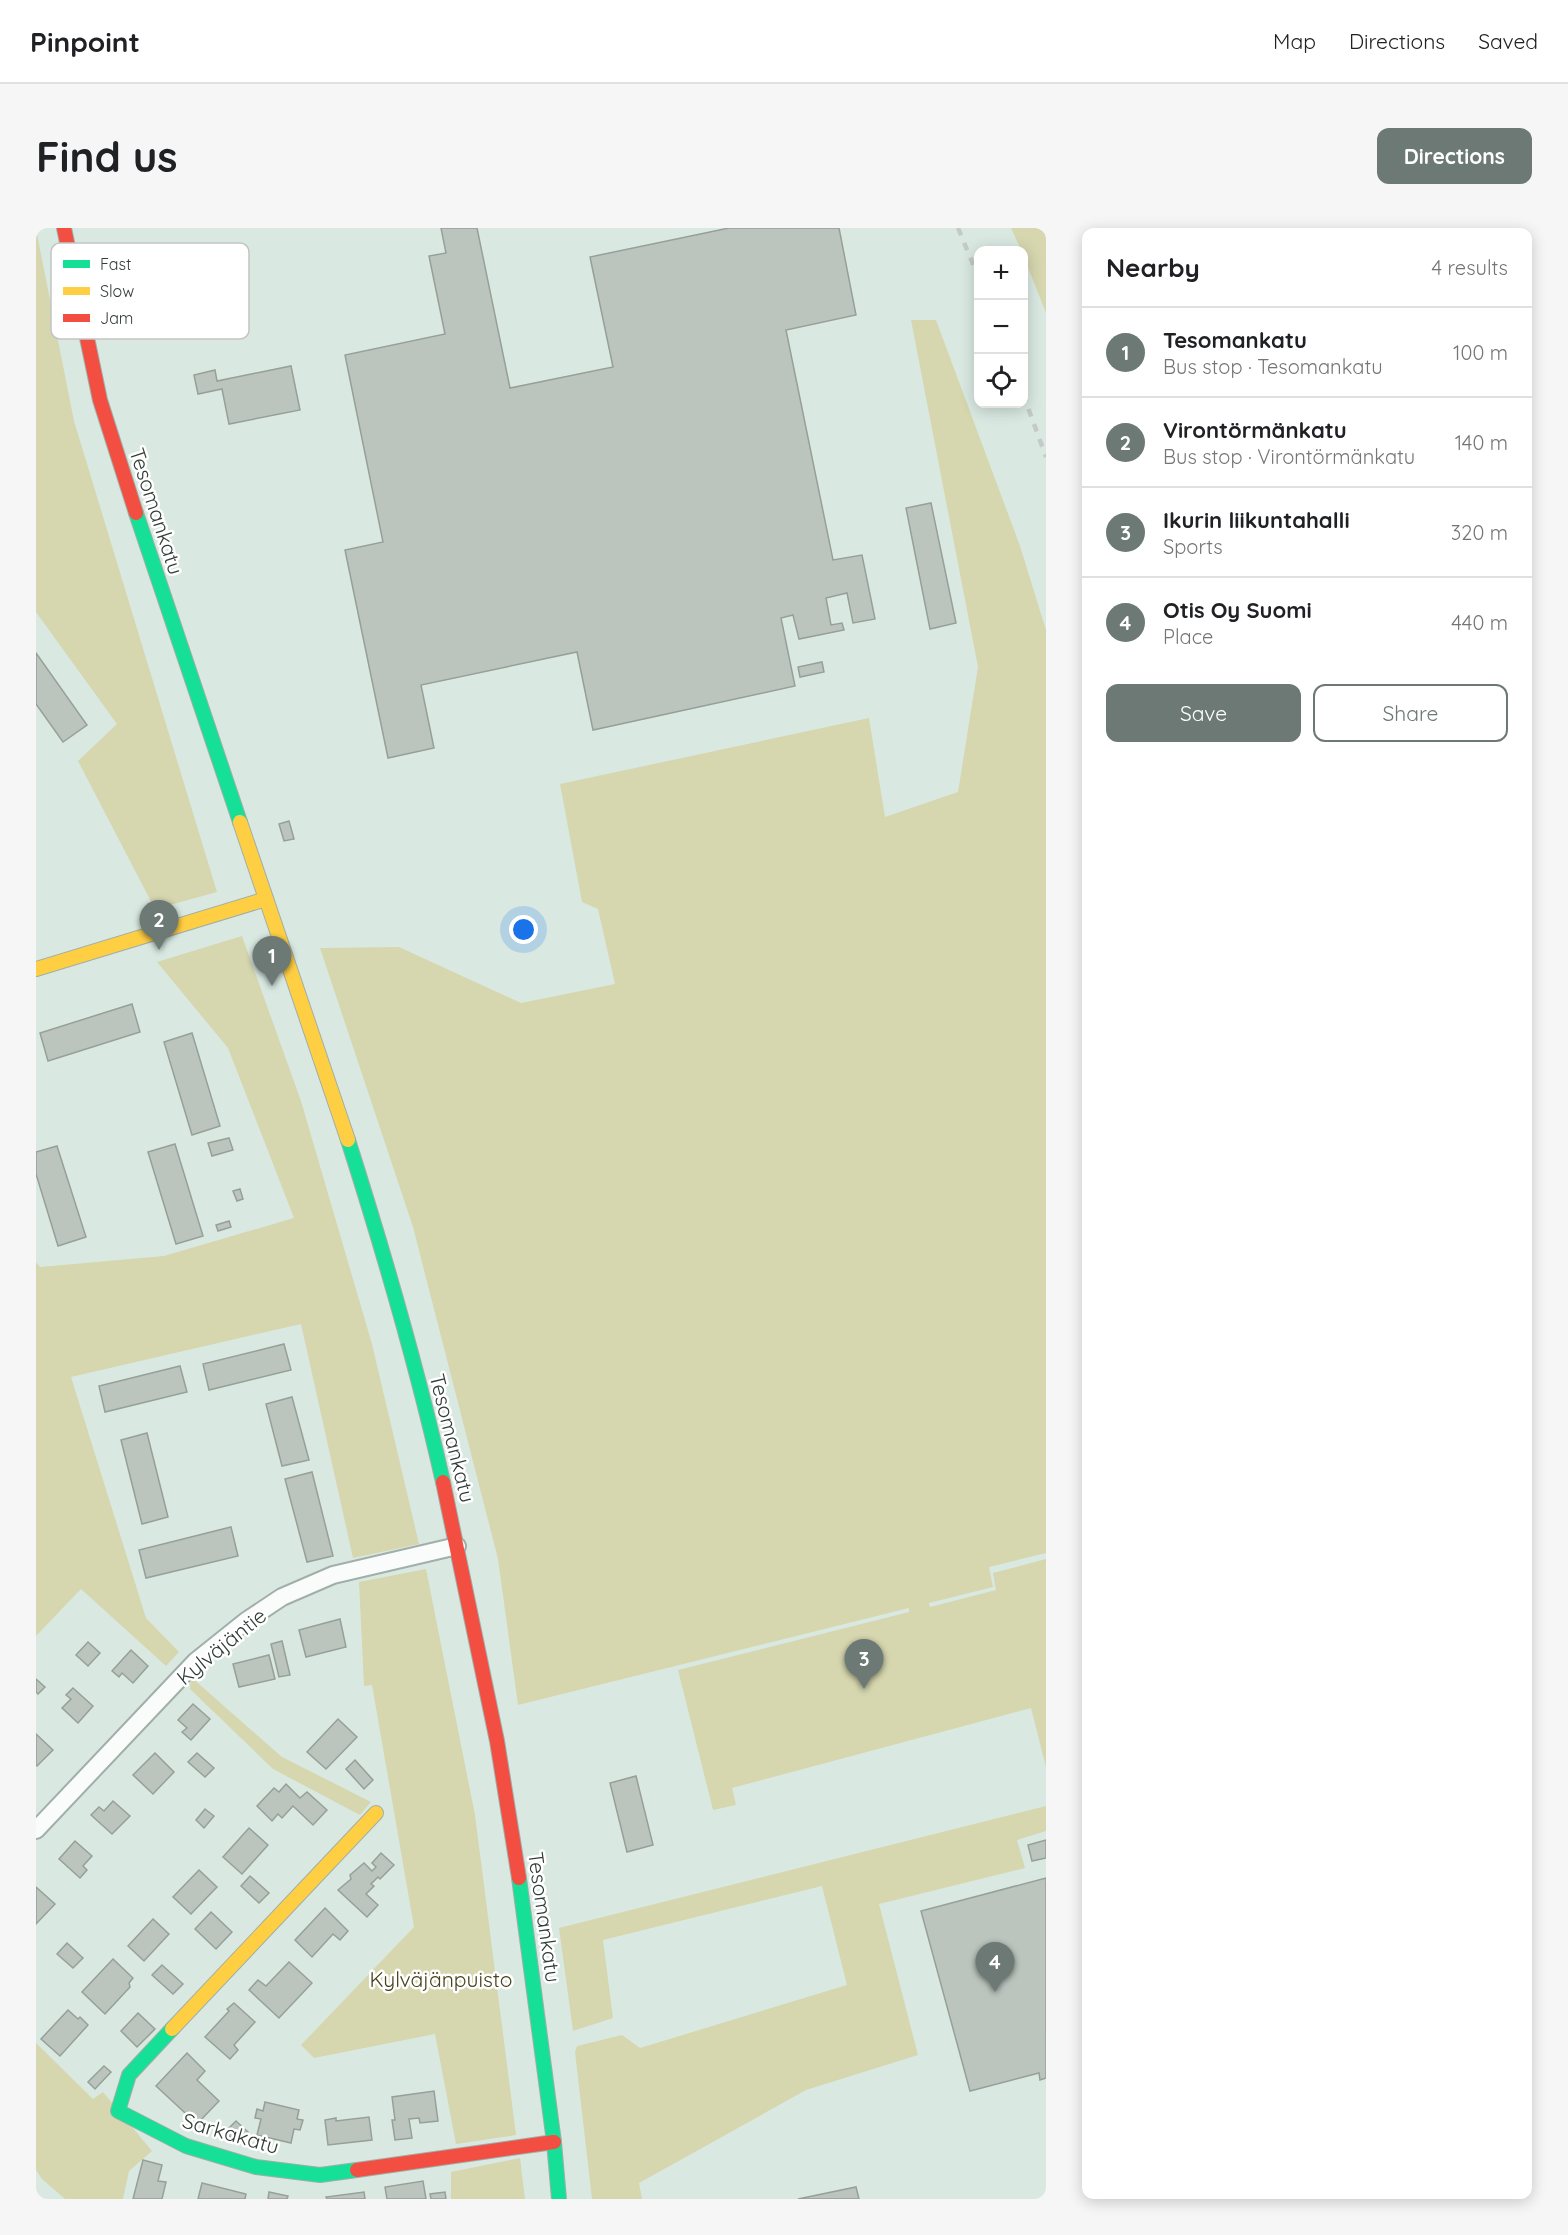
<!DOCTYPE html>
<html lang="en">
<head>
<meta charset="utf-8">
<style>
	body { margin:0; font-family:Quicksand,sans-serif; background:#f6f6f6; color:#202124 }
	.controls { position:absolute; right:18px; top:18px; display:grid; overflow:hidden; border-radius:12px; box-shadow:0 3px 15px #0003 }
	.controls button { width:54px; height:54px; display:grid; place-items:center; padding:0; border:0; border-bottom:2px solid #e0e0e0; background:#fff; color:#202124; font:30px sans-serif }
	.you { position:absolute; left:488px; top:702px; width:21px; height:21px; margin:-15px; border:4px solid #fff; border-radius:50%; background:#1a73e8; box-shadow:0 0 0 9px #1a73e833 }
	.badge { display:grid; place-items:center; width:39px; height:39px; border-radius:50%; background:#6c7974; color:#fff; font-size:20px; font-weight:700 }
	.pin { position:absolute; translate:-50% -50px; filter:drop-shadow(0 2px 3px #0008) }
	.pin::after { content:''; position:absolute; top:32px; width:21px; height:18px; background:inherit; clip-path:polygon(0 0,100% 0,50% 100%) }
	.list { margin:0; padding:0; list-style:none }
	h2 { display:flex; justify-content:space-between; align-items:center; height:78px; margin:0; padding:0 24px; font-size:26px }
	h2 small { font-size:20px; font-weight:400; color:#757577 }
	.list li { display:grid; grid-template-columns:39px 1fr auto; gap:18px; align-items:center; box-sizing:border-box; height:90px; padding:0 24px; border-top:2px solid #e0e0e0 }
	.list b { display:block; font-size:22px; white-space:nowrap }
	.list p { margin:0; font-size:20px; white-space:nowrap; color:#757577 }
	.list em { font-size:20px; font-style:normal; color:#757577 }
	.actions { display:flex; gap:12px; padding:18px 24px }
	.actions a { flex:1; padding:14px 0; border:2px solid #6c7974; border-radius:12px; text-align:center; font-size:21px; color:#6c7974 }
	.actions .main { background:#6c7974; color:#fff }
	.icon { flex:none; width:33px; height:33px; fill:none; stroke:currentColor; stroke-width:2; stroke-linecap:round; stroke-linejoin:round }
	.map { position:relative; flex:none; width:1010px; height:1971px; overflow:hidden; border-radius:12px }
	header { display:flex; align-items:center; gap:36px; box-sizing:border-box; height:84px; padding:0 30px; background:#fff; border-bottom:2px solid #e0e0e0 }
	header strong { font-size:28px }
	nav { display:flex; gap:33px; margin-inline-start:auto; font-size:21px }
	.intro { display:flex; align-items:center; justify-content:space-between; box-sizing:border-box; height:144px; padding:0 36px }
	h1 { margin:0; font-size:42px }
	.button { padding:15px 27px; border-radius:12px; background:#6c7974; color:#fff; font-size:21px; font-weight:700 }
	main { display:flex; gap:36px; padding:0 36px }
	aside { flex:1; background:#fff; border-radius:12px; box-shadow:0 3px 15px #0003 }
	.map>svg:first-child { display:block }
</style>
</head>
<body>
<header>
<strong>Pinpoint</strong>
<nav><a>Map</a><a>Directions</a><a>Saved</a></nav>
</header>
<div class="intro"><h1>Find us</h1><a class="button">Directions</a></div>
<main>
<div class="map">
<svg width="1010" height="1971" viewBox="0 0 1010 1971">
	<rect width="100%" height="100%" fill="#d9e9e2"/>
	<g fill="#d6d6af">
		<path d="M975,0H1010V85L988,29L987,22H985Z"/>
		<path d="M0,1L38,193L181,664L119,681L42,533L81,496L0,384Z"/>
		<path d="M875,92H900L984,318L1010,402V1325L953,1339L957,1359L893,1375L894,1379L960,1362L957,1345L1010,1331V1539L995,1480L696,1560L700,1577L677,1582L642,1442L873,1384V1380L482,1477L462,1331L377,999L284,720L363,719L485,775L579,756L562,681L546,674L524,556L833,490L849,589L922,564L942,439Z"/>
		<path d="M206,708L265,873L336,1116L383,1316L317,1330L265,1096L35,1149L110,1390L143,1424L130,1438L45,1361L0,1408V1034L4,1039L128,1028L258,990L192,820L121,734Z"/>
		<path d="M390,1341L439,1587L480,1907L420,1916L399,1806L278,1830L265,1817L378,1699L336,1457L328,1458L323,1354Z"/>
		<path d="M155,1449L246,1529L335,1574L324,1587L237,1541L154,1461Z"/>
		<path d="M1010,1578V1603L981,1612L989,1640L843,1676L882,1827L770,1862L603,1955L606,1971H556L539,1824L541,1818L586,1807L604,1820L811,1757L786,1658L567,1712L577,1790L537,1803L523,1700Z"/>
		<path d="M0,1815L57,1871L67,1864L116,1923L93,1943L87,1971H29L6,1951L0,1942Z"/>
		<path d="M484,1930L489,1971H415V1944Z"/>
	</g>
	<g fill="#bbc5be" stroke="#96a099" stroke-width="1.5">
		<path d="M405,0H441L474,160L577,139L554,29L693,0H803L820,87L750,102L797,332L826,327L839,391L817,395L811,365L790,370L795,397L806,395L808,402L763,411L757,387L745,390L759,458L557,502L541,424L385,457L398,520L352,530L309,322L347,314L309,127L409,106L393,28L410,25Z"/>
		<path d="M255,138L264,182L193,196L186,161L162,166L158,147L179,142L181,153Z"/>
		<path d="M895,275L920,395L894,401L870,280Z"/>
		<path d="M0,425L51,497L27,514L0,476Z"/>
		<path d="M786,434L788,444L764,449L762,439Z"/>
		<path d="M253,593L258,611L248,613L243,596Z"/>
		<path d="M96,776L104,804L12,833L4,805Z"/>
		<path d="M156,805L184,898L156,907L128,814Z"/>
		<path d="M193,910L197,922L176,928L172,915Z"/>
		<path d="M139,916L167,1008L140,1016L112,924Z"/>
		<path d="M21,918L50,1009L22,1018L0,946V924Z"/>
		<path d="M204,961L207,971L201,973L197,963Z"/>
		<path d="M193,993L195,999L182,1003L180,997Z"/>
		<path d="M248,1116L255,1142L173,1162L167,1136Z"/>
		<path d="M144,1138L151,1164L69,1184L63,1158Z"/>
		<path d="M256,1169L273,1232L246,1238L230,1176Z"/>
		<path d="M111,1205L132,1289L106,1296L85,1212Z"/>
		<path d="M276,1244L297,1328L271,1334L249,1251Z"/>
		<path d="M195,1299L202,1328L110,1350L103,1322Z"/>
		<path d="M304,1391L310,1419L270,1429L263,1402Z"/>
		<path d="M246,1413L254,1447L243,1449L235,1416Z"/>
		<path d="M52,1414L64,1425L52,1438L40,1427Z"/>
		<path d="M95,1422L112,1438L97,1455L86,1445L83,1449L76,1443Z"/>
		<path d="M233,1427L239,1451L203,1459L197,1436Z"/>
		<path d="M0,1451L9,1459L2,1466L0,1464Z"/>
		<path d="M37,1460L57,1478L42,1495L26,1480L35,1471L30,1467Z"/>
		<path d="M157,1476L174,1491L155,1512L146,1504L151,1500L142,1492Z"/>
		<path d="M302,1491L321,1509L290,1541L271,1524Z"/>
		<path d="M0,1506L17,1522L1,1538L0,1537Z"/>
		<path d="M119,1525L138,1544L117,1566L97,1547Z"/>
		<path d="M161,1525L178,1540L169,1549L152,1534Z"/>
		<path d="M319,1532L337,1552L328,1561L310,1541Z"/>
		<path d="M600,1548L617,1617L591,1624L574,1555Z"/>
		<path d="M250,1556L264,1570L271,1564L291,1582L277,1597L257,1578L246,1590L242,1586L236,1593L221,1578L238,1560L243,1564Z"/>
		<path d="M77,1573L94,1588L76,1606L55,1587L63,1579L68,1583Z"/>
		<path d="M169,1581L178,1588L168,1600L160,1592Z"/>
		<path d="M213,1600L232,1617L206,1646L187,1629Z"/>
		<path d="M1010,1612V1630L996,1633L992,1617Z"/>
		<path d="M39,1613L56,1628L47,1638L51,1642L44,1650L23,1631Z"/>
		<path d="M345,1625L358,1637L344,1651L342,1649L335,1656L338,1658L330,1666L342,1677L331,1689L302,1662L315,1651L314,1647L328,1635L336,1643L340,1639L336,1635Z"/>
		<path d="M163,1642L181,1659L155,1686L137,1669Z"/>
		<path d="M214,1648L233,1665L223,1675L205,1658Z"/>
		<path d="M1010,1650V1850L1004,1852L1003,1845L934,1863L885,1683Z"/>
		<path d="M0,1659L19,1676L0,1696Z"/>
		<path d="M289,1680L312,1703L304,1712L297,1706L276,1729L259,1712Z"/>
		<path d="M175,1684L196,1704L180,1721L159,1701Z"/>
		<path d="M117,1691L133,1706L108,1733L92,1718Z"/>
		<path d="M31,1715L47,1730L37,1740L21,1726Z"/>
		<path d="M77,1731L97,1750L93,1755L94,1759L69,1786L46,1764Z"/>
		<path d="M253,1734L276,1755L243,1790L213,1762L222,1752L230,1758Z"/>
		<path d="M126,1737L147,1756L137,1766L116,1747Z"/>
		<path d="M198,1775L219,1794L198,1817L202,1822L194,1831L169,1809L193,1783L191,1781Z"/>
		<path d="M32,1782L42,1791L44,1789L52,1797L24,1828L5,1811Z"/>
		<path d="M102,1785L119,1801L101,1819L85,1803Z"/>
		<path d="M151,1825L169,1843L161,1852L183,1873L161,1896L120,1858Z"/>
		<path d="M68,1838L75,1844L59,1861L52,1854Z"/>
		<path d="M398,1863L402,1893L384,1895L383,1890L373,1891L376,1910L359,1912L356,1892H359L356,1869Z"/>
		<path d="M229,1874L263,1882L261,1891L267,1892L264,1902L258,1901L255,1915L221,1907L225,1891L219,1890L221,1881L227,1883Z"/>
		<path d="M333,1889L336,1912L292,1917L289,1892L300,1890V1893Z"/>
		<path d="M200,1893L212,1904L201,1915L189,1904Z"/>
		<path d="M107,1932L126,1937L122,1953L130,1954L126,1971H97Z"/>
		<path d="M387,1953L390,1971H351L349,1959Z"/>
		<path d="M166,1955L210,1966L209,1971H162Z"/>
		<path d="M820,1959L823,1971H762Z"/>
		<path d="M233,1964L252,1968L251,1971H232Z"/>
		<path d="M328,1964L329,1971H291L290,1969Z"/>
		<path d="M409,1964L410,1971H395L394,1966Z"/>
	</g>
	<g fill="none" stroke-linecap="round" stroke-linejoin="round">
		<defs>
			<path id="street" d="M0,1602L160,1433L210,1393L246,1369L297,1347L421,1318"/>
			<g id="fast">
				<path d="M100,285L204,594"/>
				<path d="M312,912C348,1025 381,1138 407,1254"/>
				<path d="M483,1650L518,1914L523,1971"/>
				<path d="M136,1801L93,1847L82,1883L150,1918L220,1939L284,1947L321,1942"/>
			</g>
			<g id="slow">
				<path d="M204,594L312,912"/>
				<path d="M0,741L230,671"/>
				<path d="M136,1801L340,1585"/>
			</g>
			<g id="jam">
				<path d="M28,0L64,172L100,285"/>
				<path d="M407,1254L461,1513L483,1650"/>
				<path d="M321,1942L518,1914"/>
			</g>
		</defs>
		<use href="#street" stroke="#a1aea9" stroke-width="20"/>
		<use href="#fast" stroke="#a1aea9" stroke-width="16"/>
		<use href="#slow" stroke="#a1aea9" stroke-width="16"/>
		<use href="#jam" stroke="#a1aea9" stroke-width="16"/>
		<use href="#street" stroke="#f9fcfb" stroke-width="16"/>
		<use href="#fast" stroke="#16e098" stroke-width="14"/>
		<use href="#slow" stroke="#ffcf43" stroke-width="14"/>
		<use href="#jam" stroke="#f24e42" stroke-width="14"/>
		<g stroke="#c5c9c7" stroke-width="4.5" stroke-dasharray="8 8" stroke-linecap="butt">
			<path d="M922,0L942,48"/>
			<path d="M987,166L1010,229"/>
		</g>
	</g>
	<g text-anchor="middle" dominant-baseline="central" stroke-width="5" stroke-linejoin="round" paint-order="stroke">
		<g font-size="21" fill="#323d38" stroke="#fff">
			<text transform="translate(121 283) rotate(72)">Tesomankatu</text>
			<text transform="translate(417 1210) rotate(76)">Tesomankatu</text>
			<text transform="translate(185 1418) rotate(-39)">Kylväjäntie</text>
			<text transform="translate(509 1689) rotate(82)">Tesomankatu</text>
			<text transform="translate(195 1905) rotate(16)">Sarkakatu</text>
		</g>
		<g font-size="21" fill="#48421e" stroke="#fff">
			<text x="405" y="1751">Kylväjänpuisto</text>
		</g>
	</g>
	<rect x="15" y="15" width="198" height="96" rx="9" fill="#fff" stroke="#c2c5c3" stroke-width="1.5"/>
	<rect x="27" y="32" width="27" height="8" fill="#16e098"/>
	<rect x="27" y="59" width="27" height="8" fill="#ffcf43"/>
	<rect x="27" y="86" width="27" height="8" fill="#f24e42"/>
	<g font-size="16" fill="#323d38">
		<text x="64" y="42">Fast</text>
		<text x="64" y="69">Slow</text>
		<text x="64" y="96">Jam</text>
	</g>
</svg>
<div class="controls">
<button>+</button>
<button>−</button>
<button><svg class="icon" aria-label="locate" viewBox="0 0 24 24"><circle cx="12" cy="12" r="6"/><path d="M12 2v4M12 18v4M2 12h4M18 12h4"/></svg></button>
</div>
<div class="you"></div>
<div class="pin badge" style="left:236px;top:758px">1</div>
<div class="pin badge" style="left:123px;top:722px">2</div>
<div class="pin badge" style="left:828px;top:1461px">3</div>
<div class="pin badge" style="left:959px;top:1764px">4</div>
</div>
<aside>
<h2>Nearby<small>4 results</small></h2>
<ul class="list">
<li><span class="badge">1</span><div><b>Tesomankatu</b><p>Bus stop · Tesomankatu</p></div><em>100 m</em></li>
<li><span class="badge">2</span><div><b>Virontörmänkatu</b><p>Bus stop · Virontörmänkatu</p></div><em>140 m</em></li>
<li><span class="badge">3</span><div><b>Ikurin liikuntahalli</b><p>Sports</p></div><em>320 m</em></li>
<li><span class="badge">4</span><div><b>Otis Oy Suomi</b><p>Place</p></div><em>440 m</em></li>
</ul>
<div class="actions"><a class="main">Save</a><a>Share</a></div>
</aside>
</main>
</body>
</html>
